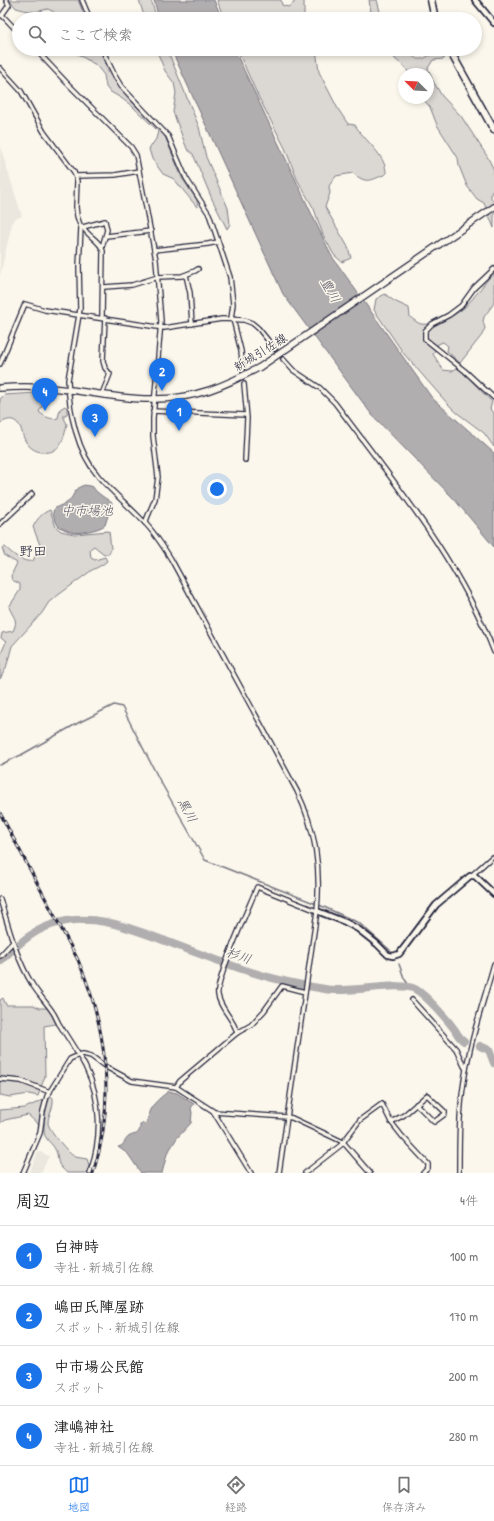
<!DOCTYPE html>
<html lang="ja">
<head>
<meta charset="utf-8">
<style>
	body { margin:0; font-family:"Patrick Hand","Klee One",sans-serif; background:#f6f6f6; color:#222 }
	.compass { position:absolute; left:398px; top:68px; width:36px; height:36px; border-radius:50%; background:#fff; box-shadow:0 2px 6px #0003; rotate:294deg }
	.you { position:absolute; left:217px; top:489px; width:14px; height:14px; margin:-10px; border:3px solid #fff; border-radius:50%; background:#1a73e8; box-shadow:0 0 0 6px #1a73e833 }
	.badge { display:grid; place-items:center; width:26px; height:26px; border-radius:50%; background:#1a73e8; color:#fff; font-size:13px; font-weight:700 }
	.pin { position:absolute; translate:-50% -33px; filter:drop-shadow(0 1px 2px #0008) }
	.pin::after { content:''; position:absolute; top:21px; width:14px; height:12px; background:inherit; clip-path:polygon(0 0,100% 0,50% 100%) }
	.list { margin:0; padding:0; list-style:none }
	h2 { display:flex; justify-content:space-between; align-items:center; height:52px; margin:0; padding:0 16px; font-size:17px }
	h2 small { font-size:13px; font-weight:400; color:#767676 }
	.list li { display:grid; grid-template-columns:26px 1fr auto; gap:12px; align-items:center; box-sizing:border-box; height:60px; padding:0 16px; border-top:1px solid #e0e0e0 }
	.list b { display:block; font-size:15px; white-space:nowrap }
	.list p { margin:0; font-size:13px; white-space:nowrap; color:#767676 }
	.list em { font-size:13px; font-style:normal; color:#767676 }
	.icon { flex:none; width:22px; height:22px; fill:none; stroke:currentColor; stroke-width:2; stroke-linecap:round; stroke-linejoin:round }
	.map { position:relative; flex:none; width:494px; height:1173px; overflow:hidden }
	.search { position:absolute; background:#fff; box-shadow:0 2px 6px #0003; left:12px; right:12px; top:12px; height:44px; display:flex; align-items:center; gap:10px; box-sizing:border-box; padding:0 14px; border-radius:22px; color:#767676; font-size:15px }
	.sheet { height:292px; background:#fff }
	nav { display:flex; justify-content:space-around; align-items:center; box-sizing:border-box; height:56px; border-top:1px solid #e0e0e0; background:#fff; font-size:11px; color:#767676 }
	nav a { display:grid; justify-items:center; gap:2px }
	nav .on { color:#1a73e8 }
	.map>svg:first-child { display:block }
</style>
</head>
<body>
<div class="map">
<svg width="494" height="1173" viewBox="0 0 494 1173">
	<rect width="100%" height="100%" fill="#fbf7ec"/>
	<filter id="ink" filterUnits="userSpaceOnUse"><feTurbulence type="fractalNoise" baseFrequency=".025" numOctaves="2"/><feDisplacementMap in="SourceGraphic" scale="8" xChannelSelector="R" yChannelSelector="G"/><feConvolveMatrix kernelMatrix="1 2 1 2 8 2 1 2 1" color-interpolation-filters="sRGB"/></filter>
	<g filter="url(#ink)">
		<g fill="#ebe7df">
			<path d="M0,146L22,216L15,219L12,224L0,276Z"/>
			<path d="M38,1151L49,1156L41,1173H29Z"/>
		</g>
		<g fill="#dbd8d3" stroke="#7e7d87">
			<path d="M10,0H78L86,19H57L54,12L48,9L35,12L24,10L16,8Z"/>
			<path d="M139,0H151L157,19H145Z"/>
			<path d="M217,0H281L282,5L288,7L294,3V0H304V16L305,19H224Z"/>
			<path d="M369,0H377L382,19H372Z"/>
			<path d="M69,49H100L109,74L131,101L164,134L182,178L197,200L198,207L196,206L174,179L163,174L152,159L149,149L156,139L158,131L132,106L121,98L109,91L106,87L104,75L96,65Z"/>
			<path d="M156,49H167L199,127L206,157L228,208L230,224L227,229L212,199L193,154L187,149L173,112L176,93L174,83L165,71Z"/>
			<path d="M237,49H316L319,72L338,109L348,124L355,125C364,140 387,156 386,174C371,180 367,185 353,173L336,176L329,186L330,193L325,207L348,247L351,258L342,262L334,255L323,235L314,209L297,179L285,148L258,96Z"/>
			<path d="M392,49H407C416,61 419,62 432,54L433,49H441L445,56L444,59L433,60L428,68L433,81L442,96L461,116L487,156L494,170V190L493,189C490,195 490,197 494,202V228L484,203L477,199L467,186L459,166L458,158L437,125L430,107L422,98H428V74H409L406,68L395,59Z"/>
			<path d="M494,272V303L484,317L483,322L485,328L482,335L460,363L447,351L448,346L443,342L438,344L433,354L443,370L452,371L457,368L462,371L492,402L490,409L494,414V447L484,433L456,412L447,403L404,354L374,310L376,299L385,294L394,301L409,308L410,317C413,319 417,323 421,324C437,326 455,316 466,306C476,296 484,283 494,272Z"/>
			<path d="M37,393L50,396L48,403L43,404L39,412C45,417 51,420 58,418L60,409L65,406L67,408V414L64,415V418L67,424C64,439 60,455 41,452C35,451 30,448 26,442C21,435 23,426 15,421C10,418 5,421 0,423V399L4,395Z"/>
			<path d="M50,510L56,527L61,531L74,534L109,531L111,549L109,554H104L94,546L90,549L91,558L95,560L105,557L107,561L102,565L92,570L49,602L42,613L12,646L6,668L0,679V656L6,642L1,638L2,633L13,631C19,619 13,618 9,607L20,590V584L12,580L11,576L17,563L5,556L2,548L5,547C13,554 22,563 33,561L40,545L33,527C37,519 42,513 50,510Z"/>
			<path d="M3,998L6,1005H33L40,1008H48L56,1024L44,1026L45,1076L38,1096L29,1094L10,1097L0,1095V1000Z"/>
			<path d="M51,1096L53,1098C54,1109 48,1114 48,1123C48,1129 69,1154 75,1157C79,1158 83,1158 87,1159L89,1165L87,1173H67C64,1170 60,1167 59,1164C57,1159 58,1155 56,1151C54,1145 48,1142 45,1136C42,1129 46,1102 51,1096Z"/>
			<path d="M45,1099L39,1125L28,1115L5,1120L0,1123V1110L25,1108Z"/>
		</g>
		<g fill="#b1aeb0" stroke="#787681">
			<path d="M154,0H214L222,19H159Z"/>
			<path d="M171,49H234L331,255L432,398L494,453V547L454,499L372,415L283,294Z"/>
			<path d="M85,485L93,487C97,494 106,498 112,503L105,525C99,530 78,534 71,532C67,531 63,528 59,527C57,524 53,516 53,512C54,506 64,505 68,502C76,494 73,488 85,485Z"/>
			<path d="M169,1091L177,1093L194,1104L191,1108L192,1113L191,1123L177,1138L167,1154L162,1173H141L128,1154L118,1147C125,1146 124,1139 130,1136C134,1134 137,1135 139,1131C140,1130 140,1126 140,1125L143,1123L145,1124C149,1119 148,1118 149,1112C152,1104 162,1096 169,1091Z"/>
		</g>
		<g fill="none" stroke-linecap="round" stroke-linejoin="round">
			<g stroke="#787681" stroke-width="1.5">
				<path d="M0,765L21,755L78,723L114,705L122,707L159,779L205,860L324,907L359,923L390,950"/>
				<path d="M399,964L404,978L410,987"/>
			</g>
			<g stroke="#b1aeb0" stroke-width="8">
				<path d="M0,961C16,947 30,932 51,925C92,911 130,928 168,942C195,952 221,962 248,971C273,979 299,985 325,989C347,994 399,981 415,989C426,995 447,1019 455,1030C458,1035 459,1038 464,1041"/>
				<path d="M480,1046L489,1050L494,1063"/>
			</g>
			<path stroke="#d0ccc9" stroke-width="3.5" stroke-dasharray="3.5 2" stroke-linecap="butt" d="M243,370L244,384"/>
			<defs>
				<g id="minor">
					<path d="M82,0L90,19"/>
					<path d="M2,15L9,5L6,0"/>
					<path d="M0,16L2,15L19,33"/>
					<path d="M35,49L66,82L131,147L136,155L139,171L156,260L161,321L153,418V436L158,477L155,499L145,523"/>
					<path d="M102,49L115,76L121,86L168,136L186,178L209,214L230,277L233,304L231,319"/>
					<path d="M0,68L21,91L44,132L74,172L77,181L76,207L77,216L81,228L79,266L80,309L68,380C69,412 77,452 99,477C113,493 130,507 144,522C155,533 163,546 171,559L297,791C316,831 321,867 317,911L279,1173"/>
					<path d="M76,176L115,175L139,171"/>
					<path d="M83,227C88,237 100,240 103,251L102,317"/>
					<path d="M83,227L105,221L107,230L102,247"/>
					<path d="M106,236L151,231"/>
					<path d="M154,250L208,244L218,242"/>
					<path d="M494,269L474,288L461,306L449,315L432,324L425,331V339L465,371L494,398"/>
					<path d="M186,275L190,293L192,324"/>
					<path d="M104,287L132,285L158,277L182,276L195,271L198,269"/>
					<path d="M233,319L241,351L243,370"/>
					<path d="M283,359L293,370L320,388L335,403C393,481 459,560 494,652"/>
					<path d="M0,364L25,304L45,310L164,328L222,319L244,320L252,323L258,328L275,349"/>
					<path d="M244,384L247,418L245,460"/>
					<path d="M102,394L110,374L105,368L103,361L105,318"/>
					<path d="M153,411L246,415"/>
					<path d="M0,524L32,494"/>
					<path d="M472,875L492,857"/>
					<path d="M0,899C9,928 16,958 32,984C38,994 46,1002 52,1011C56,1016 57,1022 61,1027C69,1040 78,1053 85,1066C102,1100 102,1138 90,1173"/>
					<path d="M0,956L13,942"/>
					<path d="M412,1000L456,1049L464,1066L466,1069"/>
					<path d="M237,1033C234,1019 220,1009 218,995C215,981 250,905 257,887L317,911"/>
					<path d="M0,1079L21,1081L50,1092"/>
					<path d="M176,1087L180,1081L237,1033L251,1025L264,1011L282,986L305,992"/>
					<path d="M214,1112L287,1117L292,1118L343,1142L370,1173"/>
					<path d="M391,1122L404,1115L427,1095L445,1112V1114L434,1122L416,1104"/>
					<path d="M23,1173L40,1133L43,1111L47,1096L70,1059L79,1055L83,1054L91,1056L106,1067L132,1081L176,1087L213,1111L251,1173"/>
					<path d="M305,1173L341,1145L360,1120L382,1104L391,1122L402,1136L428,1164V1168L423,1173"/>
					<path d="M459,1173C459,1142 459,1111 464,1081C470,1041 483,1003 494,964"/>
				</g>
				<g id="tertiary">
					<path d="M475,0L494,23"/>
					<path d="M317,911L345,922L358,929L377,944L388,955L393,956L399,954L403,949L436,905L470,876H475L494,894"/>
				</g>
				<path id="primary" d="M0,388C23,386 46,387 70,390C97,393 126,400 154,399C195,399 225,386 260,367L494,207"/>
				<g id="trunk">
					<path d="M431,0L435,19"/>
					<path d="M449,49L494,130"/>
				</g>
			</defs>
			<use href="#minor" stroke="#22223b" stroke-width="6"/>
			<use href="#tertiary" stroke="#22223b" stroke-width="8"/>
			<use href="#primary" stroke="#22223b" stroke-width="8"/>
			<use href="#trunk" stroke="#22223b" stroke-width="9"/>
			<use href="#minor" stroke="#fbf7ec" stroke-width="3.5"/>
			<use href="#tertiary" stroke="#fbf7ec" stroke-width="4.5"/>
			<use href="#primary" stroke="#fbf7ec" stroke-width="5.5"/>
			<use href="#trunk" stroke="#fbf7ec" stroke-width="6"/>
			<defs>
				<path id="rail" d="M0,813L78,960C107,1027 116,1103 93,1173"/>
			</defs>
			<use href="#rail" stroke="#22223b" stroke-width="3"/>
			<use href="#rail" stroke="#fbf7ec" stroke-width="1.5" stroke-dasharray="4.5" stroke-linecap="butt"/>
		</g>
	</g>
	<g text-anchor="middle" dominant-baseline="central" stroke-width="3" stroke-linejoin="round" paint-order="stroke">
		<g font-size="12" fill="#22223b" stroke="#fbf7ec">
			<text transform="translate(260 352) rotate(-32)">新城引佐線</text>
		</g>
		<g font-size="13" font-style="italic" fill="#545364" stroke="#fbf7ec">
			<text transform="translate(331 290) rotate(61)">豊川</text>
			<text x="87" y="510">中市場池</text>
			<text transform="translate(188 810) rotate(62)">黒川</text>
			<text transform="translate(239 955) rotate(19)">杉川</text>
		</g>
		<g font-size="14" fill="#22223b" stroke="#fbf7ec">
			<text x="33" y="550">野田</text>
		</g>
	</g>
</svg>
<svg class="compass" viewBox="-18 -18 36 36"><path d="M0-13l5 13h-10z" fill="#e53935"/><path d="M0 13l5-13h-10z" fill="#767676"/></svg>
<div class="you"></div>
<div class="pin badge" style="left:179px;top:431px">1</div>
<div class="pin badge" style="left:162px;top:391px">2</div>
<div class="pin badge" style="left:95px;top:437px">3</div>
<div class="pin badge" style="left:45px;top:411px">4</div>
<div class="search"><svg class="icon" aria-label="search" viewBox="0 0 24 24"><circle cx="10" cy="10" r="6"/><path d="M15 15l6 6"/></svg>ここで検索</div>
</div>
<section class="sheet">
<h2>周辺<small>4件</small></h2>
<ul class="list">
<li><span class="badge">1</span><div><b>白神時</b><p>寺社 · 新城引佐線</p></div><em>100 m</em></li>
<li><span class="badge">2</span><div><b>嶋田氏陣屋跡</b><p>スポット · 新城引佐線</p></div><em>170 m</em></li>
<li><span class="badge">3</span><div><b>中市場公民館</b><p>スポット</p></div><em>200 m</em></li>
<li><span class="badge">4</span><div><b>津嶋神社</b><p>寺社 · 新城引佐線</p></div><em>280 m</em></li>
</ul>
</section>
<nav>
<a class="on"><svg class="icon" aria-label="map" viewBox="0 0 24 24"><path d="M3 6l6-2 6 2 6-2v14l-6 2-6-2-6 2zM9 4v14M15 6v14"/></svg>地図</a>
<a><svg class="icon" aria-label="directions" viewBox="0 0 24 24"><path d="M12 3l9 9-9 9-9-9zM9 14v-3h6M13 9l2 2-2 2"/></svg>経路</a>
<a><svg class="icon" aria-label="saved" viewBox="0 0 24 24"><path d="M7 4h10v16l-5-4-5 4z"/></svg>保存済み</a>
</nav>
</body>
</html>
